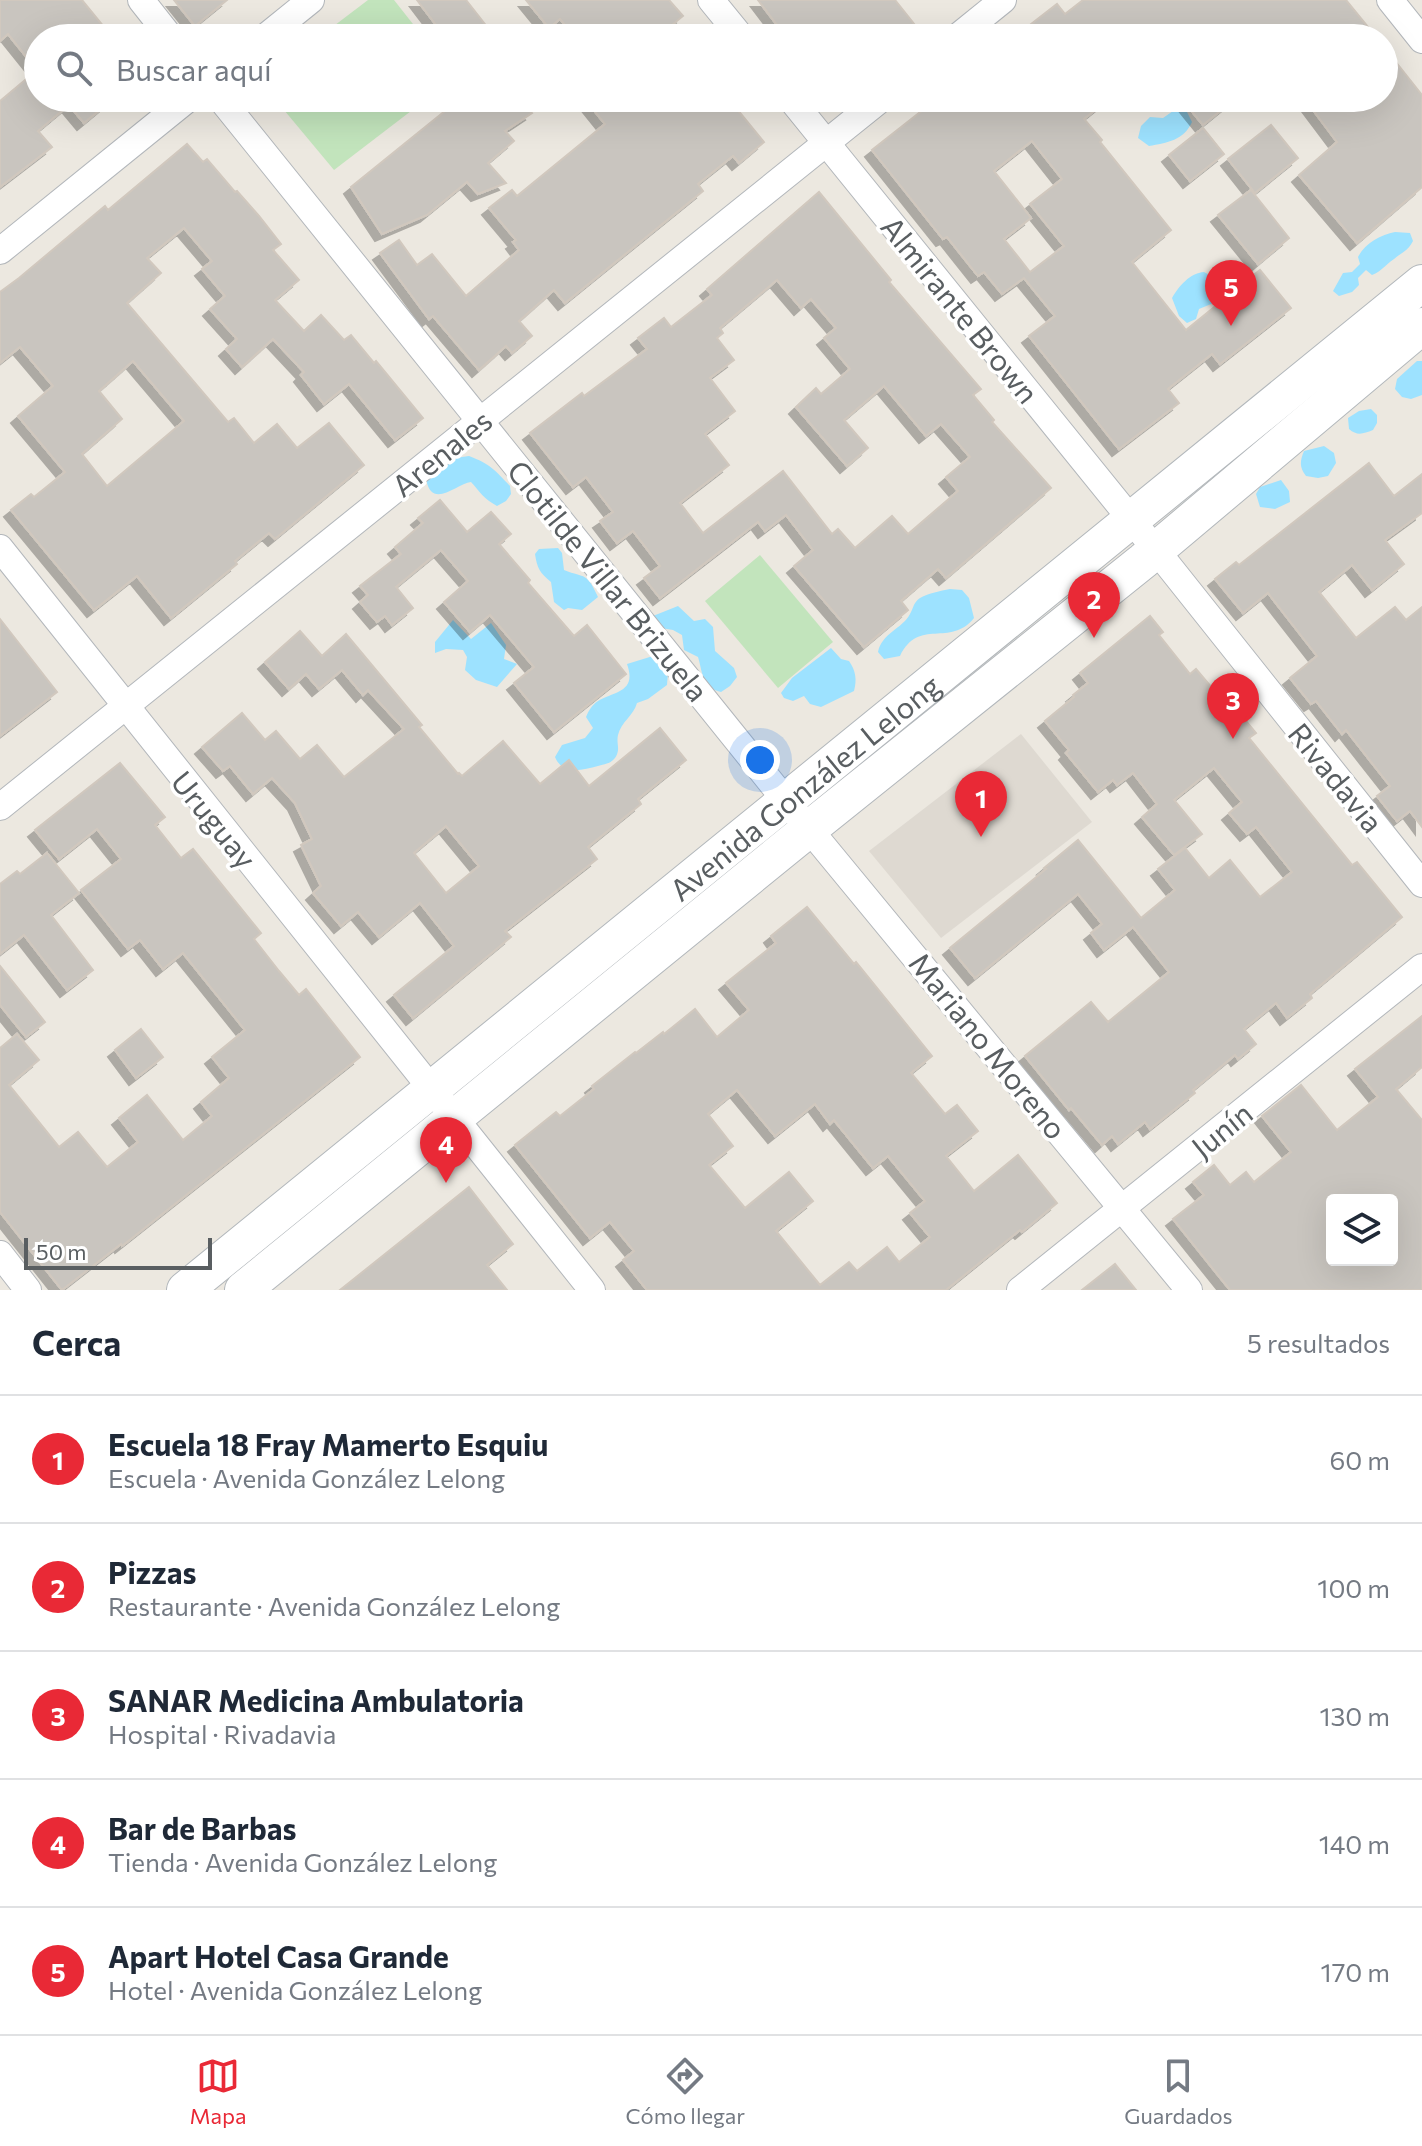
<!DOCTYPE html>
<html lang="es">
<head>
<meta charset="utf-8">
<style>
	body { margin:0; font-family:Commissioner,sans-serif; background:#f2f2f3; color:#1f2937 }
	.controls { position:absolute; right:24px; bottom:24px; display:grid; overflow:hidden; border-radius:8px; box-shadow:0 8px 32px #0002 }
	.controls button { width:72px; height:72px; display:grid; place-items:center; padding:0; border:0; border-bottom:2px solid #e0e1e3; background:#fff; color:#1f2937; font:40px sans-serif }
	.scale { position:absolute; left:24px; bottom:20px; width:188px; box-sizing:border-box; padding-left:8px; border:4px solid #595e61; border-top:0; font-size:22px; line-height:28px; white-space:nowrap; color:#595e61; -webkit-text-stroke:6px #fff; paint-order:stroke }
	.you { position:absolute; left:760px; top:760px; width:28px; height:28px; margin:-20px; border:6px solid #fff; border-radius:50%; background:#1a73e8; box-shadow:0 0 0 12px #1a73e833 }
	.badge { display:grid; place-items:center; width:52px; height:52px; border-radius:50%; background:#e92936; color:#fff; font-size:26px; font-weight:700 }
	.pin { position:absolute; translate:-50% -66px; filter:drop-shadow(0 2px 4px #0008) }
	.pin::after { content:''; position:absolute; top:42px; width:28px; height:24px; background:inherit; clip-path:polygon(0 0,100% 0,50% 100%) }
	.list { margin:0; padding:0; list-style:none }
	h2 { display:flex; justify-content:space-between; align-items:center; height:104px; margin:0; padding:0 32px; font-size:34px }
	h2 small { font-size:26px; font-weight:400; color:#747a83 }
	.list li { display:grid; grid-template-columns:52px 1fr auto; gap:24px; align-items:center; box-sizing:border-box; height:128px; padding:0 32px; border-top:2px solid #e0e1e3 }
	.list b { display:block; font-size:30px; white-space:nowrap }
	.list p { margin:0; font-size:26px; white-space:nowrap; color:#747a83 }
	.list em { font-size:26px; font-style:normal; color:#747a83 }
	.icon { flex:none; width:44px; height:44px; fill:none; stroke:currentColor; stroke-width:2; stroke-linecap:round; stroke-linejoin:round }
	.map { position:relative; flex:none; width:1422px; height:1290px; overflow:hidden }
	.search { position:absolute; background:#fff; box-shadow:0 8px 32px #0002; left:24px; right:24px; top:24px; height:88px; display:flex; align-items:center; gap:20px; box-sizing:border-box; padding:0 28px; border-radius:44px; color:#747a83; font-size:30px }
	.sheet { height:744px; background:#fff }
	nav { display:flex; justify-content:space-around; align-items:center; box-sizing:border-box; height:112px; border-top:2px solid #e0e1e3; background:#fff; font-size:22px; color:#747a83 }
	nav a { display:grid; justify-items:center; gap:4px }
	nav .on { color:#e92936 }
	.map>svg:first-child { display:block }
</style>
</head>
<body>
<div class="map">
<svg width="1422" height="1290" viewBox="0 0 1422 1290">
	<defs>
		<filter id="shadow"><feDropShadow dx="-7" dy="7" stdDeviation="0" flood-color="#0004"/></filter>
	</defs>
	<rect width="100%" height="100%" fill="#ece8e0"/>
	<path fill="#ded9d1" d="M1021,734L1092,822L941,938L869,851Z"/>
	<g fill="#c2e4bc">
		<path d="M368,0H394L424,38H318Z"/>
		<path d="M274,98H428L334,170Z"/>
		<path d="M760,555L833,642L778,688L705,601Z"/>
	</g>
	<g fill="#9de2ff">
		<path d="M1183,104L1192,122C1184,140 1167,143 1149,146L1138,138L1141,126L1150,117L1163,118Z"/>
		<path d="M1395,232L1410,233L1413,241C1408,251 1402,252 1394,259C1385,265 1382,271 1372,275L1366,270L1358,278L1359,285L1352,292L1339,296L1333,291L1343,273L1352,272L1360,264L1358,257C1365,243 1381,235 1395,232Z"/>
		<path d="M1204,272L1211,276L1218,296L1216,302L1199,309L1196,319L1187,323L1179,316L1172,298C1179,286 1190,273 1204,272Z"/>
		<path d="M1417,361H1422V395L1411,399L1402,397L1395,389L1397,379Z"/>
		<path d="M1371,409L1377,415V423L1373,430C1363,434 1357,436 1349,429L1348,418L1359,411Z"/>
		<path d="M1324,446L1334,453L1336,463L1328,476L1318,478L1306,476C1299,467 1300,461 1304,451Z"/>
		<path d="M469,456C490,464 495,470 510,486L511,494L506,501L497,506C484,499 480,492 471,482C457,483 432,511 426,479L455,458Z"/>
		<path d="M1281,480L1289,491L1290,502L1275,509L1260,507L1256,494L1260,487Z"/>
		<path d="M558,548L562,553L564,570C586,579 586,571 598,597L582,610L568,608L564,610L554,602L551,582C540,573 537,568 535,554L539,549Z"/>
		<path d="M950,589L962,590L969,598L974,618C950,648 919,617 900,656L884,659L878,652C882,633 902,629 910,614C914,607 913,603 920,598C929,593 940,591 950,589Z"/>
		<path d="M678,606L694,621L705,619L713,627L715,651L734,668L737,677L730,686L721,692C701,687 703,673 698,657L684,650L682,635L673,630L661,628L653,616Z"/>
		<path d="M453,620L471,639L491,623L506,645L504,659L517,664L497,687L476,680L465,670L467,657L463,650L446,649L435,653V642Z"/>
		<path d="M831,648L841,659L849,661C856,671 857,680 854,691L821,707L810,704L804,696L793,701L784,698L781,693L792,678Z"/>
		<path d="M653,656L668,672L667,685L648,699L637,703C634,715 621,722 618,735C616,744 621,749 615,758C610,764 605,764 598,766C582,770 563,776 555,757L562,745L585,738L593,728L586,717C589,710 592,705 598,701C615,691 637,692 627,664Z"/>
	</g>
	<g fill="#c9c5bf" stroke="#d1c8be" stroke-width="2" fill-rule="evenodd" filter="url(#shadow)">
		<path d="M0,0H82L113,38H38V98H114L84,123L69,105L38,131L52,147L0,187V101L37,70L8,34L0,41Z"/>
		<path d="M174,0H227L195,26Z"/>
		<path d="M417,0H466L488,28L474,38H446Z"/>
		<path d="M526,0H669L683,16L656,38H576L560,19L549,28Z"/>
		<path d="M758,0H895L915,25L898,38H787Z"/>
		<path d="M1083,0H1346L1377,38H1013L1057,4L1065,14Z"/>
		<path d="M1384,47L1422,95V187L1357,243L1299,175L1337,142L1304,98H1384Z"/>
		<path d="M461,98H517L532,113L505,131L514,141L488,163L506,183L478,194L467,182L427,215L382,234L351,187Z"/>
		<path d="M584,98H728L764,142L739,163L733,156L698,184L703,191L565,303L554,290L519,321L532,336L512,353L506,346L479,370L433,316L429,319L380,253L399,240L417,265L432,254L466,296L519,250L513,242L516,240L489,208L512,190L517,196L605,124Z"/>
		<path d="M938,98H1110L1084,119L1102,140L1100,142L1171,230L1132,262L1186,330L1260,270L1291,308L1220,364L1212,354L1168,389L1179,403L1119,449L1029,336L1055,316L1024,278L1002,294L984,272L978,276L947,237L943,239L872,150ZM1032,141L1062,179L1030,204L1064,246L1030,272L1004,239L1031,218L994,171Z"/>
		<path d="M1181,98H1236L1203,125Z"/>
		<path d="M1271,125L1298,158L1255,193L1228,159Z"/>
		<path d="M1203,128L1224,154L1190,181L1169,155Z"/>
		<path d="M187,144L203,162L207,159L235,192L237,191L259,216L281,244L273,250L299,280L275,300L304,331L321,315L344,340L351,335L374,363L376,361L423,418L395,440L349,384L324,404L301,375L304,372L273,339L242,367L226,349L237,339L210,309L225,296L202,269L212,261L184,228L147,258L161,273L127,303L228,422L234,418L254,443L277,424L297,448L329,423L364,465L275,539L269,533L235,561L237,564L171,618L137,576L94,610L11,510L31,494L34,497L65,472L18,416L53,386L20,347L0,363V292L19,278L105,206L108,210ZM133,361L184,421L107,486L82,454L122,419L99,391Z"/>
		<path d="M1251,190L1289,238L1258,264L1218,215Z"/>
		<path d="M819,192L891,280L889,282L981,389L973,395L994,420L992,422L1051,488L946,578L938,569L901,601L908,610L864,647L794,566L813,550L786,515L765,531L758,522L660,598L644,578L660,566L633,531L617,543L600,521L613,512L586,477L573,487L530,433L582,393L584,396L647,349L638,338L664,318L671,327L712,295L707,289ZM777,280L801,308L811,299L836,328L824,338L850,369L821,394L816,388L796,407L847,466L868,448L844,420L884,386L926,436L941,424L970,457L946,477L958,491L908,534L892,516L855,548L838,529L832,534L783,471L703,533L680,503L729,465L705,434L735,411L710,378L734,360L717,338L723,333L720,328Z"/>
		<path d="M1369,463L1394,496L1422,474V513L1385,540L1404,564L1372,590L1352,565L1319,592L1356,638L1395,607L1406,620L1422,607V827L1410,811L1397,821L1377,796L1390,786L1346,730L1342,734L1316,701L1311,704L1290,678L1317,656L1268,593L1243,613L1215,579L1236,562L1239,565Z"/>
		<path d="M440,500L467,532L491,512L511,534L499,544L530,580L528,583L574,636L587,625L626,674L554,732L514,683L534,667L490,615L470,632L444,602L468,581L441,550L396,587L413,608L392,625L385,616L377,622L360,602L368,595L360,586L401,554L395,547L423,523L418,518Z"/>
		<path d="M1150,616L1163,632L1159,635L1190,674L1196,669L1223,701L1227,698L1256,733L1249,738L1352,865L1357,862L1402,917L1310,994L1312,998L1287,1018L1276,1003L1244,1029L1256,1044L1238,1059L1235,1055L1193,1090L1195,1093L1150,1129L1145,1122L1118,1144L1112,1136L1102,1145L1071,1108L1069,1110L1025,1056L1091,1002L1108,1022L1169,972L1133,927L1104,950L1091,933L1102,924L1078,894L975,978L950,948L1046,869L1044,868L1078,840L1141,918L1175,890L1158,869L1185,848L1209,878L1230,860L1260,897L1292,872L1256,827L1247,834L1229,813L1242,802L1214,768L1174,800L1202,834L1174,855L1142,817L1157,804L1133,773L1117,785L1113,780L1098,792L1066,753L1069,750L1045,721L1074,697L1073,695L1088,683L1080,673Z"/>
		<path d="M0,619L57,692L0,736Z"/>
		<path d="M300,631L322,656L346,634L422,725L419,727L458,774L459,773L462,776L503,741L540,784L569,760L589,786L660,728L686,760L638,799L641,804L588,847L597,859L505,931L511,937L413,1018L394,995L454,946L420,903L379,937L358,912L341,926L313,893L321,886L301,845L312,839L295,803L272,778L253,794L230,766L223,771L202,747L242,713L265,740L276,731L300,759L317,745L344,777L404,729L368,690L363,695L342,670L319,689L306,674L289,689L265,662ZM446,826L479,866L446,893L414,853Z"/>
		<path d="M120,763L165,817L155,825L181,858L193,849L261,933L254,939L279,971L299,995L306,989L360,1057L122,1246L121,1244L62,1290L0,1212V1048L17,1034L39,1060L9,1085L59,1147L78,1132L107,1167L138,1142L119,1118L147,1095L183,1140L212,1116L201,1102L229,1078L212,1057L245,1030L183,953L163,969L140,940L128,949L81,890L121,859L97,829L59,859L35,830Z"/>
		<path d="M47,853L79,893L51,915L93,970L67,990L24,935L0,954V884L17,871L20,874Z"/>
		<path d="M807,907L854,964L856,962L932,1056L911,1073L945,1114L957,1105L978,1131L946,1156L974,1191L1018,1155L1057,1203L1022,1232L1020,1230L946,1290H647L623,1260L634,1251L610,1222L590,1238L515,1145L556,1112L560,1116L594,1089L592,1086L635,1052L636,1053L663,1032L664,1034L695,1009L717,1037L749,1010L726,983L776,943L771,936ZM737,1090L775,1136L815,1104L830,1124L834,1120L873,1168L888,1156L925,1201L910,1213L930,1237L899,1262L887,1247L857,1271L849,1262L820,1285L776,1231L813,1201L789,1172L745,1208L709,1165L733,1146L708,1114Z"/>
		<path d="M0,966L45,1022L26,1037L0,1005Z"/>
		<path d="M1422,1016V1067L1396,1089L1422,1120V1290H1230L1173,1219L1204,1195L1193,1182L1214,1165L1230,1185L1246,1172L1254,1182L1291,1152L1262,1116L1301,1085L1337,1130L1378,1097L1355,1069ZM1332,1200H1392V1260H1332Z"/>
		<path d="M141,1029L163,1057L136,1078L115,1050Z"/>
		<path d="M469,1187L513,1244L487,1265L507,1290H340Z"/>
		<path d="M1115,1264L1136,1290H1082Z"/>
	</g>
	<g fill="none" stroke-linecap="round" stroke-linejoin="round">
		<defs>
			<g id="street">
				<path d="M141,0L171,38"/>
				<path d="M711,0L742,38"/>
				<path d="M1390,0L1422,40"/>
				<path d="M264,38L311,0"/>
				<path d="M956,38L1003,0"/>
				<path d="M220,98L786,801L1189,1290"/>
				<path d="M790,98L1168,565L1422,884"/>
				<path d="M0,251L189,98"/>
				<path d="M0,548L592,1290"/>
				<path d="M0,807L882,98"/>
				<path d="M0,1254L28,1290"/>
				<path d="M1020,1290L1422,967"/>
			</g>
			<g id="secondary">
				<path id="s1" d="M185,1290L1422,283"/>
				<path d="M243,1290L794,841L1143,561L1422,326"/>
			</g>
		</defs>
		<use href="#street" stroke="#b3b7bb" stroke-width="28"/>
		<use href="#secondary" stroke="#b2b7bb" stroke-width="38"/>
		<use href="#street" stroke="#fff" stroke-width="26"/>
		<use href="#secondary" stroke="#fff" stroke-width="36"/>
	</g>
	<g text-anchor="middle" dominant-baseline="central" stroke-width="7" stroke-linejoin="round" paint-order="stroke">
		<g font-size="30" fill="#595e61" stroke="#fff">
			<text transform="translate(961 309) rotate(51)">Almirante Brown</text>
			<text transform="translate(441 452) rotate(-39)">Arenales</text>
			<text transform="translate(609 580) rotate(51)">Clotilde Villar Brizuela</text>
			<text transform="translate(1337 777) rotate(51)">Rivadavia</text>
			<text stroke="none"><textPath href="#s1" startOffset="798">Avenida González Lelong</textPath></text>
			<text transform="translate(215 819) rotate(51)">Uruguay</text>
			<text transform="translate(989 1045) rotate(51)">Mariano Moreno</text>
			<text transform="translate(1221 1129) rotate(-39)">Junín</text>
		</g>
	</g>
</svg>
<div class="controls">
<button><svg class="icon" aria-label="layers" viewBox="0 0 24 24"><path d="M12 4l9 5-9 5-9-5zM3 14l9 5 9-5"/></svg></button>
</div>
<div class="scale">50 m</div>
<div class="you"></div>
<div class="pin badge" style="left:981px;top:837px">1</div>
<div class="pin badge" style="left:1094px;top:638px">2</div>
<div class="pin badge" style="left:1233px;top:739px">3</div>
<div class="pin badge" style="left:446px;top:1183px">4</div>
<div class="pin badge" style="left:1231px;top:326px">5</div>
<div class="search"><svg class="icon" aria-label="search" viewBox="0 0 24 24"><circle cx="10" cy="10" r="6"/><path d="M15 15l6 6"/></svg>Buscar aquí</div>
</div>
<section class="sheet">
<h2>Cerca<small>5 resultados</small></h2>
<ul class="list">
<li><span class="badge">1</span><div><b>Escuela 18 Fray Mamerto Esquiu</b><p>Escuela · Avenida González Lelong</p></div><em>60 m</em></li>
<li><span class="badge">2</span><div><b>Pizzas</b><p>Restaurante · Avenida González Lelong</p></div><em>100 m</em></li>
<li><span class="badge">3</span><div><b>SANAR Medicina Ambulatoria</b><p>Hospital · Rivadavia</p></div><em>130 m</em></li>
<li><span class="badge">4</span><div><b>Bar de Barbas</b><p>Tienda · Avenida González Lelong</p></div><em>140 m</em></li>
<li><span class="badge">5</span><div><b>Apart Hotel Casa Grande</b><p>Hotel · Avenida González Lelong</p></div><em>170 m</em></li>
</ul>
</section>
<nav>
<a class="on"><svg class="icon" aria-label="map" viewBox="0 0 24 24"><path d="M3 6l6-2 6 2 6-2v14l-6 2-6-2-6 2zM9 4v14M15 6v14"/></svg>Mapa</a>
<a><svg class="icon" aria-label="directions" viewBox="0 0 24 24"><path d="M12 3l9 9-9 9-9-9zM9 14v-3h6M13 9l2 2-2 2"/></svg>Cómo llegar</a>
<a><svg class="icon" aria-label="saved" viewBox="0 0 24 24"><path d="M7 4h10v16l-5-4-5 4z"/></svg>Guardados</a>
</nav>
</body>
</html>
